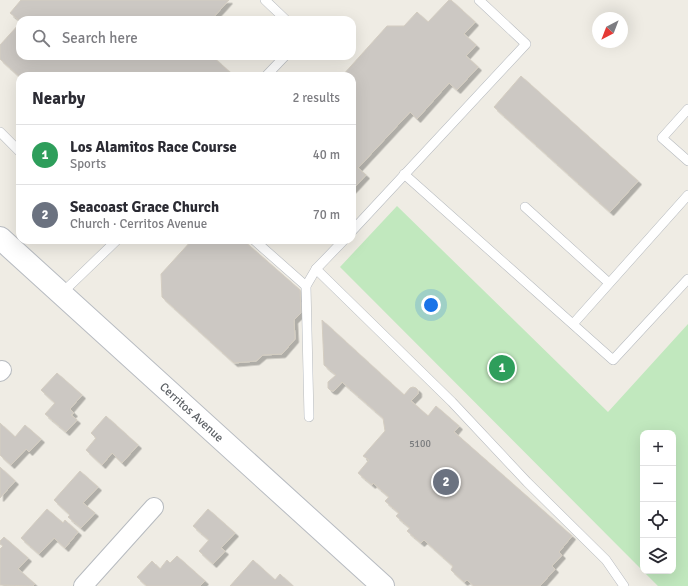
<!DOCTYPE html>
<html lang="en">
<head>
<meta charset="utf-8">
<style>
	body { margin:0; font-family:Signika,sans-serif; background:#f7f7f7; color:#2b2b33 }
	.controls { position:absolute; right:12px; bottom:12px; display:grid; overflow:hidden; border-radius:8px; box-shadow:0 4px 16px #0002 }
	.controls button { width:36px; height:36px; display:grid; place-items:center; padding:0; border:0; border-bottom:1px solid #e1e1e2; background:#fff; color:#2b2b33; font:20px sans-serif }
	.compass { position:absolute; left:592px; top:12px; width:36px; height:36px; border-radius:50%; background:#fff; box-shadow:0 4px 16px #0002; rotate:222deg }
	.you { position:absolute; left:431px; top:305px; width:14px; height:14px; margin:-10px; border:3px solid #fff; border-radius:50%; background:#1a73e8; box-shadow:0 0 0 6px #1a73e833 }
	.badge { display:grid; place-items:center; width:26px; height:26px; border-radius:50%; background:#f42825; color:#fff; font-size:13px; font-weight:700 }
	.pin { position:absolute; translate:-50% -50%; border:2px solid #fff; box-shadow:0 1px 4px #0006 }
	.list { margin:0; padding:0; list-style:none }
	h2 { display:flex; justify-content:space-between; align-items:center; height:52px; margin:0; padding:0 16px; font-size:17px }
	h2 small { font-size:13px; font-weight:400; color:#7c7c81 }
	.list li { display:grid; grid-template-columns:26px 1fr auto; gap:12px; align-items:center; box-sizing:border-box; height:60px; padding:0 16px; border-top:1px solid #e1e1e2 }
	.list b { display:block; font-size:15px; white-space:nowrap }
	.list p { margin:0; font-size:13px; white-space:nowrap; color:#7c7c81 }
	.list em { font-size:13px; font-style:normal; color:#7c7c81 }
	.icon { flex:none; width:22px; height:22px; fill:none; stroke:currentColor; stroke-width:2; stroke-linecap:round; stroke-linejoin:round }
	.map { position:relative; flex:none; width:688px; height:586px; overflow:hidden }
	.search { position:absolute; background:#fff; box-shadow:0 4px 16px #0002; left:16px; top:16px; width:340px; height:44px; display:flex; align-items:center; gap:10px; box-sizing:border-box; padding:0 14px; border-radius:12px; color:#7c7c81; font-size:15px }
	.panel { position:absolute; background:#fff; box-shadow:0 4px 16px #0002; left:16px; top:72px; width:340px; height:172px; border-radius:12px }
	.map>svg:first-child { display:block }
</style>
</head>
<body>
<div class="map">
<svg width="688" height="586" viewBox="0 0 688 586">
	<defs>
		<filter id="shadow"><feDropShadow dx="3.5" dy="3.5" stdDeviation="0" flood-color="#0004"/></filter>
	</defs>
	<rect width="100%" height="100%" fill="#efece4"/>
	<path fill="#c1e8be" d="M397,206L608,412L688,324V586H658L643,571H673V433H643V571L340,267Z"/>
	<g fill="#ccc8c3" stroke="#d4cdc1" filter="url(#shadow)">
		<path d="M21,0H229L211,20H20V21L10,13Z"/>
		<path d="M449,0H451L475,22L464,34L476,45L466,56L478,67L457,90L449,83L417,119L410,112L358,168L366,175L352,190V76H342L387,26H404L417,12L428,22Z"/>
		<path d="M20,23V56H212L232,74L230,76H20V77L0,59V45Z"/>
		<path d="M521,76L638,181L610,212L494,107Z"/>
		<path d="M192,240H243L300,290L301,313L294,320L295,339L282,354L263,355L256,361L234,363L162,297L161,274Z"/>
		<path d="M322,320L404,395L410,388L413,387L416,388L418,390V394L411,401L428,416L436,406L459,426L454,432L572,536L559,552L562,555L552,566L555,569L540,586H474L467,580L464,582L451,570L453,566L424,540L421,543L407,531L410,528L396,516L399,513L385,501L389,497L373,483L372,485L358,473L369,460L363,456L385,431L383,418L342,382L335,390L333,391L330,390L328,388V382L336,375L324,365Z"/>
		<path d="M57,373L82,395L70,409L74,413L71,415L77,420L66,432L45,414L55,403L41,390Z"/>
		<path d="M106,416L138,445L122,463L112,453L102,465L86,450L96,438L91,433Z"/>
		<path d="M0,423L15,437L25,425L41,439L29,452L26,449L11,465L0,455Z"/>
		<path d="M0,467L15,481L0,498Z"/>
		<path d="M80,471L98,487L83,503L95,513L81,528L68,517L70,515L54,500Z"/>
		<path d="M47,509L63,523L65,520L78,532L65,548L54,538L39,554L21,538Z"/>
		<path d="M208,509L235,533L221,548L225,551L213,564L199,551L209,540L193,526Z"/>
		<path d="M4,537L28,558L18,569L35,584L33,586L0,585V549L3,546L0,544V541Z"/>
		<path d="M177,556L205,581L200,586H147L137,577L152,561L160,569L167,560L170,563Z"/>
		<path d="M253,560L275,580L280,574L293,586H230Z"/>
	</g>
	<g fill="none" stroke-linecap="round" stroke-linejoin="round">
		<defs>
			<g id="lane">
				<path d="M265,0L286,20"/>
				<path d="M266,76L285,56"/>
				<path d="M688,109L662,138L688,161"/>
				<path d="M0,132L20,152"/>
				<path d="M404,174L613,360L688,279"/>
				<path d="M525,207L609,283"/>
				<path d="M352,231L526,44L479,0"/>
				<path d="M254,240L306,286"/>
				<path d="M344,240L316,269L452,402L527,482L606,560L624,586"/>
				<path d="M61,294L117,240"/>
				<path d="M573,324L688,195"/>
				<path d="M309,417L306,286L316,269"/>
			</g>
			<g id="street">
				<path d="M0,372L2,370"/>
				<path d="M83,586L154,507"/>
			</g>
			<g id="secondary">
				<path id="s1" d="M0,238L383,586"/>
			</g>
		</defs>
		<use href="#lane" stroke="#b6babf" stroke-width="10"/>
		<use href="#street" stroke="#b6babf" stroke-width="20"/>
		<use href="#secondary" stroke="#b7bbc1" stroke-width="24"/>
		<use href="#lane" stroke="#fff" stroke-width="9"/>
		<use href="#street" stroke="#fff" stroke-width="18"/>
		<use href="#secondary" stroke="#fff" stroke-width="22"/>
	</g>
	<g text-anchor="middle" dominant-baseline="central" stroke-width="3" stroke-linejoin="round" paint-order="stroke">
		<g font-size="10" fill="#787a7c">
			<text x="420" y="444">5100</text>
		</g>
		<g font-size="12" fill="#5c6065" stroke="#fff">
			<text stroke="none"><textPath href="#s1" startOffset="259">Cerritos Avenue</textPath></text>
		</g>
	</g>
</svg>
<div class="controls">
<button>+</button>
<button>−</button>
<button><svg class="icon" aria-label="locate" viewBox="0 0 24 24"><circle cx="12" cy="12" r="6"/><path d="M12 2v4M12 18v4M2 12h4M18 12h4"/></svg></button>
<button><svg class="icon" aria-label="layers" viewBox="0 0 24 24"><path d="M12 4l9 5-9 5-9-5zM3 14l9 5 9-5"/></svg></button>
</div>
<svg class="compass" viewBox="-18 -18 36 36"><path d="M0-13l5 13h-10z" fill="#e53935"/><path d="M0 13l5-13h-10z" fill="#7c7c81"/></svg>
<div class="you"></div>
<div class="pin badge" style="left:502px;top:368px;background:#2e9e5b">1</div>
<div class="pin badge" style="left:446px;top:482px;background:#6b7280">2</div>
<div class="search"><svg class="icon" aria-label="search" viewBox="0 0 24 24"><circle cx="10" cy="10" r="6"/><path d="M15 15l6 6"/></svg>Search here</div>
<section class="panel">
<h2>Nearby<small>2 results</small></h2>
<ul class="list">
<li><span class="badge" style="background:#2e9e5b">1</span><div><b>Los Alamitos Race Course</b><p>Sports</p></div><em>40 m</em></li>
<li><span class="badge" style="background:#6b7280">2</span><div><b>Seacoast Grace Church</b><p>Church · Cerritos Avenue</p></div><em>70 m</em></li>
</ul>
</section>
</div>
</body>
</html>
